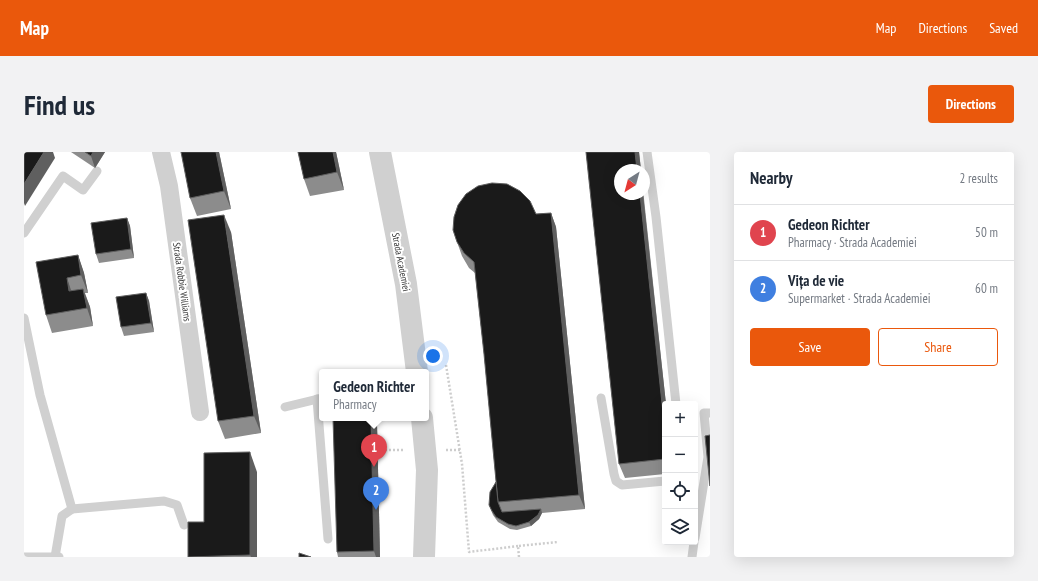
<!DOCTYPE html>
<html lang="en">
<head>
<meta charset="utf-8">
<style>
	body { margin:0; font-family:"PT Sans Narrow",sans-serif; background:#f2f2f3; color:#1f2937 }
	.controls { position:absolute; right:12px; bottom:12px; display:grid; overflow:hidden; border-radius:4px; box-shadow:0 4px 16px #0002 }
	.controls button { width:36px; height:36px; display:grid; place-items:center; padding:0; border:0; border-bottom:1px solid #e0e1e3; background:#fff; color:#1f2937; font:20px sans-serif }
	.compass { position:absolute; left:590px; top:12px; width:36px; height:36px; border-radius:50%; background:#fff; box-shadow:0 4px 16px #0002; rotate:216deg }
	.you { position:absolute; left:409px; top:204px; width:14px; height:14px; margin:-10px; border:3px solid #fff; border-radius:50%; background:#1a73e8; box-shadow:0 0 0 6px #1a73e833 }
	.badge { display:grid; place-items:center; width:26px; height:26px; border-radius:50%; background:#ea580c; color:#fff; font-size:13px; font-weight:700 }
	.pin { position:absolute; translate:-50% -33px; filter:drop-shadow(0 1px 2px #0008) }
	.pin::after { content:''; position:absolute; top:21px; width:14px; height:12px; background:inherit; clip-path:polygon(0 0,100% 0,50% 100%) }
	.popup { position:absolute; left:295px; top:217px; width:110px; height:52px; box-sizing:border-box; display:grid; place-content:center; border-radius:4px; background:#fff; filter:drop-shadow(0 1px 3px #0005); font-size:13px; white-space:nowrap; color:#747a83 }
	.popup b { font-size:15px; color:#1f2937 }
	.popup::after { content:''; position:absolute; left:50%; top:100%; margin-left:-8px; border:8px solid transparent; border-top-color:#fff }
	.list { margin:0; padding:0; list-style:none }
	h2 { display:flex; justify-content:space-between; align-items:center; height:52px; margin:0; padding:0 16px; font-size:17px }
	h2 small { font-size:13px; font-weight:400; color:#747a83 }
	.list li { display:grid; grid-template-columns:26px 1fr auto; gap:12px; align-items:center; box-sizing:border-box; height:56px; padding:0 16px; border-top:1px solid #e0e1e3 }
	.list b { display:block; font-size:15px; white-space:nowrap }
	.list p { margin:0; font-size:13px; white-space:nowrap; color:#747a83 }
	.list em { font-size:13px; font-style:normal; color:#747a83 }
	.actions { display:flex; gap:8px; padding:12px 16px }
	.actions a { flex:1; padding:9px 0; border:1px solid #ea580c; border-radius:4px; text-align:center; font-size:14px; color:#ea580c }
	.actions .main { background:#ea580c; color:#fff }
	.icon { flex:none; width:22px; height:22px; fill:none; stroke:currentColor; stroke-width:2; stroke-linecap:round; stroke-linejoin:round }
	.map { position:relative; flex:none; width:686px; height:405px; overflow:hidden; border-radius:4px }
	header { display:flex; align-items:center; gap:24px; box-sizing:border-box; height:56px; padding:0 20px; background:#ea580c; color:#fff }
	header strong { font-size:19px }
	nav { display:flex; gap:22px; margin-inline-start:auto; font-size:14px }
	.intro { display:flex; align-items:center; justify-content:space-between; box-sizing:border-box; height:96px; padding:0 24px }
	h1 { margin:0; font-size:28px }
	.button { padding:10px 18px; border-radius:4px; background:#ea580c; color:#fff; font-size:14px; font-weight:700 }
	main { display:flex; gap:24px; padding:0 24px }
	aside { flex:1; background:#fff; border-radius:4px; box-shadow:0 4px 16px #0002 }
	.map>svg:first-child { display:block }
</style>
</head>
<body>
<header>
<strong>Map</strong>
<nav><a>Map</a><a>Directions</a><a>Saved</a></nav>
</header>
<div class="intro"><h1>Find us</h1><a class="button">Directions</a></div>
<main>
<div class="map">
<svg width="686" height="405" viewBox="0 0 686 405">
	<rect width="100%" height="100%" fill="#fff"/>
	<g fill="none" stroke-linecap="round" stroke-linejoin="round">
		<g stroke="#cdcdcd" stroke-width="2.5" stroke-dasharray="2 2" stroke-linecap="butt">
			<path d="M422,213L438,312L445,400L494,394"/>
			<path d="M357,298H381"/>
			<path d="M422,298H436"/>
			<path d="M495,405L494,394L534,390"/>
		</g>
		<g stroke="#d0d0d0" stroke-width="9">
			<path d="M623,0L632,65L652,252"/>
			<path d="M0,81L39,24L59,38L73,19"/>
			<path d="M0,166L16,243L48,357L38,364L31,405"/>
			<path d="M577,246L590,322L592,329L598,333L641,329"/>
			<path d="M293,247L304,387"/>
			<path d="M261,255L298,246"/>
			<path d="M48,357L140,349L153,353L160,373"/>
			<path d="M671,386L684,305L680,261H686"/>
			<path d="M0,405H35"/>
			<path d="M668,405L670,390"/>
		</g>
		<path stroke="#d0d0d0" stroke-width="18" d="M137,0L145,34L176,260"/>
		<g stroke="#d0d0d0" stroke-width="22">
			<path d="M356,0L382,132L393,220"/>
			<path d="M398,266L403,318L400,405"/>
		</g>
	</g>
	<g fill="#8c8c8c">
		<path d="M47,0H81L71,16Z"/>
		<path d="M195,0L207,57L173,64L166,46Z"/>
		<path d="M274,0H312L320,38L286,44L280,27Z"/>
		<path d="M562,0H615L642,252H641V322L601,326L595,312Z"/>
		<path d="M527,61L532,75L561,357L518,361L515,367L507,374L493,378L486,377L474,370L469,363L465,353L472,330L460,202L451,121L445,116L438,104L433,90L512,62Z"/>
		<path d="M103,66L106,74L110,106L75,111L72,102Z"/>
		<path d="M207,80L237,281L201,287L194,269Z"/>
		<path d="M54,103L60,121L64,141H61L66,155L69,174L28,181L22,163Z"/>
		<path d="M122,141L125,149L130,180L100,184L97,175Z"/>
		<path d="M353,271L356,405H314L313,400Z"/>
		<path d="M233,320V405H164L180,370Z"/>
	</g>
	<g fill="#5f5f5f">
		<path d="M20,0H29L31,6L1,54L0,51V32Z"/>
		<path d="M69,0H81L71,16L67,4Z"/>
		<path d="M192,0H195L207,57L200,39Z"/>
		<path d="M309,0H312L320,38L313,20Z"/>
		<path d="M611,0H615L617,18H613Z"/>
		<path d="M616,42H619L642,252H641V280Z"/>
		<path d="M527,61L532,75L561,357L555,343Z"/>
		<path d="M200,63L207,80L237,281L230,264Z"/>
		<path d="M103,66L106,74L110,106L107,97Z"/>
		<path d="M54,103L60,121L64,141L57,123Z"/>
		<path d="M43,126L49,144L45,139Z"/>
		<path d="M59,137L66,155L69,174L63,156Z"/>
		<path d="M122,141L125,149L130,180L127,171Z"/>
		<path d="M347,266H351L353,271L356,405H352L350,399Z"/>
		<path d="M226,300L233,320V405H227L226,403Z"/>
		<path d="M517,357L518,361L515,367L507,374L505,370Z"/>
	</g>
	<g fill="#1a1a1a" stroke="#5f5f5f">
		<path d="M0,0H20L0,32Z"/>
		<path d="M61,0H69L67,4Z"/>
		<path d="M157,0H192L200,39L166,46Z"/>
		<path d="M274,0H309L313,20L280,27Z"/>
		<path d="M562,0H611L613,18H596V42H616L641,280V307L595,312Z"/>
		<path d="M468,31L483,32L496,39L506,49L512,62L527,61L555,343L474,350L460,202L450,110L440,101L433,90L429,78L430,65L434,53L442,42L454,34Z"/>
		<path d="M200,63L230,264L194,269L164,68Z"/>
		<path d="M103,66L107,97L72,102L67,71Z"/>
		<path d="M54,103L57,123L43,126L45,139L59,137L63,156L22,163L12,110Z"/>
		<path d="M122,141L127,171L97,175L92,145Z"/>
		<path d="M309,266H347L350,399L313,400Z"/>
		<path d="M686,283V334L681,284Z"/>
		<path d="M226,300V403L164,405V370H180V301Z"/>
		<path d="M472,330L474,350L478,360L517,357L514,363L505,370L492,374L484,372L472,365L468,359L465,353L466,340Z"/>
		<path d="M275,401L287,405H275Z"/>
	</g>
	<g text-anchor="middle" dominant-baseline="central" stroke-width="4" stroke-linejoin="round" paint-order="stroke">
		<g font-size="10" fill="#333" stroke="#fff">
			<text transform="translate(377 110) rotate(79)">Strada Academiei</text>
			<text transform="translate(158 130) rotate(82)">Strada Robbie Williams</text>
		</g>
	</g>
</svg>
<div class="controls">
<button>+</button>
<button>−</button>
<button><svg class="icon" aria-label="locate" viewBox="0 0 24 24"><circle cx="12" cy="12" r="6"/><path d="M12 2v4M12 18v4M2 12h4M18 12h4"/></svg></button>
<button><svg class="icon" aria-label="layers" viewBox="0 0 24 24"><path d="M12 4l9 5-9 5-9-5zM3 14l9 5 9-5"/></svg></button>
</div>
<svg class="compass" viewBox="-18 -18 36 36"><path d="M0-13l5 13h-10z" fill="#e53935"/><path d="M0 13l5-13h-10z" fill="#747a83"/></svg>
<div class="you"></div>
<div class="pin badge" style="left:350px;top:315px;background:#e0444e">1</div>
<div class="popup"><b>Gedeon Richter</b>Pharmacy</div>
<div class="pin badge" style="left:352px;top:358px;background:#3f7fe0">2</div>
</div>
<aside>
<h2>Nearby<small>2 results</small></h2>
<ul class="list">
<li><span class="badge" style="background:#e0444e">1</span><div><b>Gedeon Richter</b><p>Pharmacy · Strada Academiei</p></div><em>50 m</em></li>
<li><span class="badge" style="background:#3f7fe0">2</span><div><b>Vița de vie</b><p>Supermarket · Strada Academiei</p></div><em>60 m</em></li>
</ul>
<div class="actions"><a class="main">Save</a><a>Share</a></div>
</aside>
</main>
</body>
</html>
